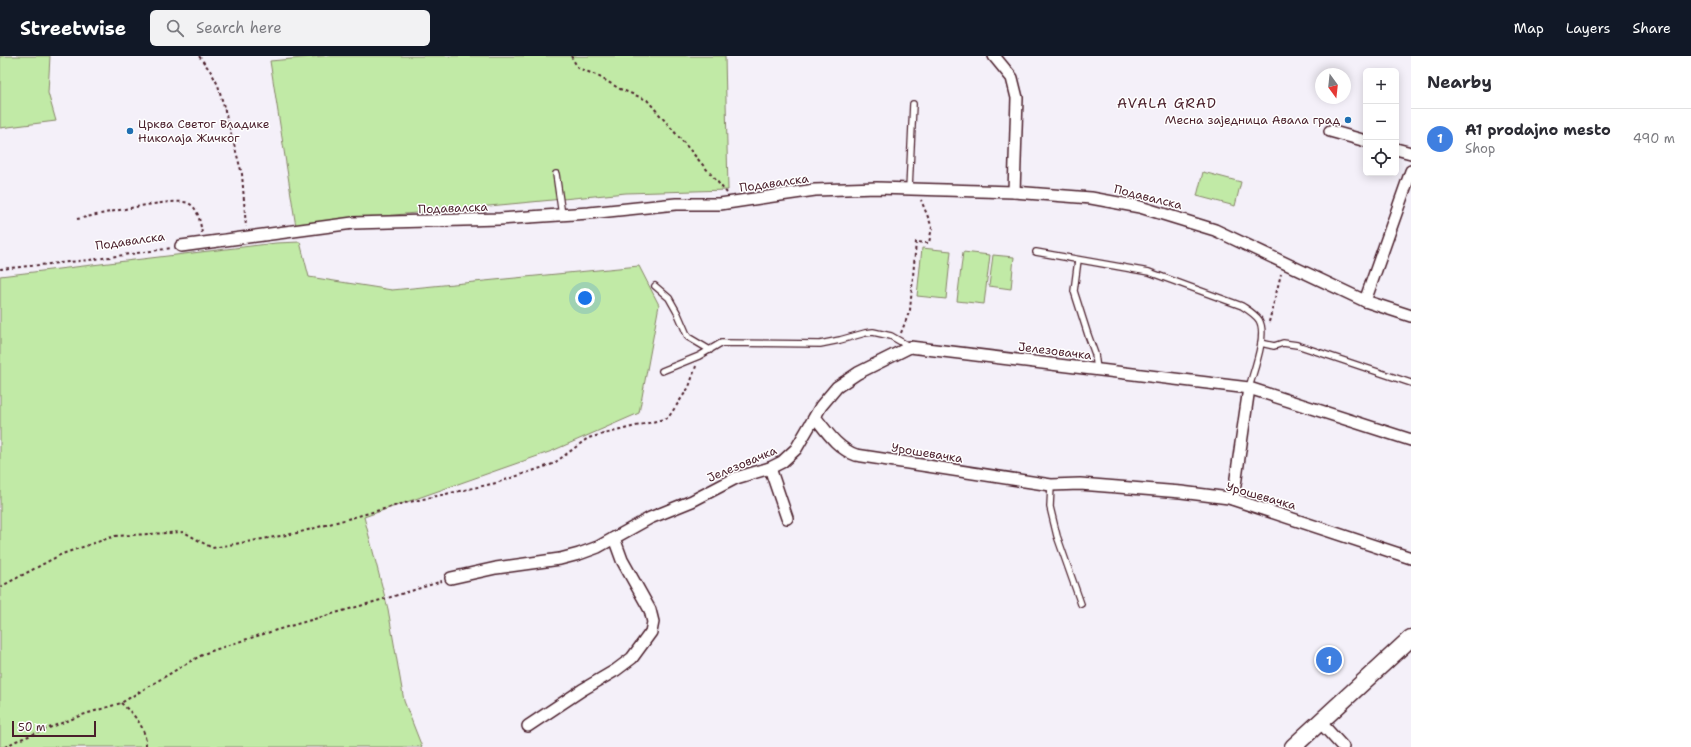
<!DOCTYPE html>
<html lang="en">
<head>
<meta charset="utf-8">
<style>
	body { margin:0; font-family:"Shantell Sans",sans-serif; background:#f2f2f3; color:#2b2b33 }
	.controls { position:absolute; right:12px; top:12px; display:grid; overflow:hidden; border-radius:6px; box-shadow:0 2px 10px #0003 }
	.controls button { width:36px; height:36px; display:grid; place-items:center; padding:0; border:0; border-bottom:1px solid #e1e1e2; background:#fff; color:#2b2b33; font:20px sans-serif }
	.compass { position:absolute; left:1315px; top:12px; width:36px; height:36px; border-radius:50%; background:#fff; box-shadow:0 2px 10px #0003; rotate:165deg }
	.scale { position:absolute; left:12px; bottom:10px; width:84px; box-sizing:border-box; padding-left:4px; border:2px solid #4a1f2b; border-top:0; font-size:11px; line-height:14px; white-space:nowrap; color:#4a1f2b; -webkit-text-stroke:3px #fff; paint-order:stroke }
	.you { position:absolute; left:585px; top:242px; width:14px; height:14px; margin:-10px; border:3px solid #fff; border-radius:50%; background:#1a73e8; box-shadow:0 0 0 6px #1a73e833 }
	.badge { display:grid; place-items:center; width:26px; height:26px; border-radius:50%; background:#111827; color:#fff; font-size:13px; font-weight:700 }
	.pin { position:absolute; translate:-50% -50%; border:2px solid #fff; box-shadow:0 1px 4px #0006 }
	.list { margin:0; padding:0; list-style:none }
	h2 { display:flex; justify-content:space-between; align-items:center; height:52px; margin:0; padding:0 16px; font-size:17px }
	h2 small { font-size:13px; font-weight:400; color:#7c7c81 }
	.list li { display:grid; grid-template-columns:26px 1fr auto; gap:12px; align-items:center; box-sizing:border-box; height:60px; padding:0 16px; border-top:1px solid #e1e1e2 }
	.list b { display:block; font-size:15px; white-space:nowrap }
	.list p { margin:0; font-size:13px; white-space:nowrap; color:#7c7c81 }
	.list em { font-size:13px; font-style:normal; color:#7c7c81 }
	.icon { flex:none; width:22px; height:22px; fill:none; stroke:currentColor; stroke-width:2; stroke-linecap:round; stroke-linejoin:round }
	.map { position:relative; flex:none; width:1411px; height:691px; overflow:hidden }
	header { display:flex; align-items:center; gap:24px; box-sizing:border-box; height:56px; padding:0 20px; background:#111827; color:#fff }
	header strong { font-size:19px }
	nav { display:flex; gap:22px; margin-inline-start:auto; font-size:14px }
	.search { width:280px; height:36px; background:#f2f2f3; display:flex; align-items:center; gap:10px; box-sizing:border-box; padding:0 14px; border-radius:6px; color:#7c7c81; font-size:15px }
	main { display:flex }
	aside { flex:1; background:#fff }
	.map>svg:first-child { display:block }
</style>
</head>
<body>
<header>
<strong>Streetwise</strong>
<div class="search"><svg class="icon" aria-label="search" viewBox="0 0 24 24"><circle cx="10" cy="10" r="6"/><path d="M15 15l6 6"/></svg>Search here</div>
<nav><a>Map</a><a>Layers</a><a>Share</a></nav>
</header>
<main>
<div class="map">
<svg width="1411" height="691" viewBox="0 0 1411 691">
	<rect width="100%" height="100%" fill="#f4f0f9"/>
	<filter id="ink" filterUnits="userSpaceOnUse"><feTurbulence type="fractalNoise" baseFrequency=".025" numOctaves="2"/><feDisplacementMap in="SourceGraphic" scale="8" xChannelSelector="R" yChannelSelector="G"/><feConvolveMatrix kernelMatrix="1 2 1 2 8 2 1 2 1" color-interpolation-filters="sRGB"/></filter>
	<g filter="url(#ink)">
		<g fill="#c1eaa6" stroke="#868468">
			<path d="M0,0H50L48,37L56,65L0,72Z"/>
			<path d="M324,0H725L728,134L626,137L342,164L296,171L270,5Z"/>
			<path d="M1203,116L1241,126L1235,150L1197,140Z"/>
			<path d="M300,186L309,221L392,234L639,210L659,249L639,357L552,395L364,461L388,553L404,645L422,691H0V220L276,187Z"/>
			<path d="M922,192L951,195L946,243L917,240Z"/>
			<path d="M963,196L990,199L984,248L957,245Z"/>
			<path d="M993,199L1014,201L1011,233L989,230Z"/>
		</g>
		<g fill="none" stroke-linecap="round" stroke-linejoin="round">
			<defs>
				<g id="lane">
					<path d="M556,118L562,159"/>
					<path d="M909,133L913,48"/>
					<path d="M1036,196L1149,216L1242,250C1248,254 1255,258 1259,264C1268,279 1253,316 1249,332"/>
					<path d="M1078,204L1074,235L1088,279L1095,298L1097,313"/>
					<path d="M655,230L669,242L678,258L688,281L710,294"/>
					<path d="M1261,287L1274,290L1283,287L1297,289L1411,327"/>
					<path d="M662,315L699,300L721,287L820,288L840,284L865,277L873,276L891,280L910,291"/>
					<path d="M1051,429L1050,451L1057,480L1081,548"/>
				</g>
				<g id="street">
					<path d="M994,0L1012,22L1017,42L1014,136"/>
					<path d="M1330,75L1366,85"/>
					<path d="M1396,93L1411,97"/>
					<path d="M181,190L353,167L500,163L589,157L676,148H720L815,134L877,132L1014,136L1091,142L1140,151L1215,174L1365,245L1411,260"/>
					<path d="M1365,245L1411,115"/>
					<path d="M815,361C827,376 837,392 856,399L1051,429L1080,428L1181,436L1229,442L1411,502"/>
					<path d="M770,412L787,462"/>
					<path d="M1233,443L1249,332"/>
					<path d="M451,522L496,512L560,503L579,498L598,491L650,462L692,445L736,422L770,412L782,406L796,393L821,350L837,331L858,317L910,291L1249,332L1411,384"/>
					<path d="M1320,666L1343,691"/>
					<path d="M528,670L582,634L616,614L632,602L651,576L653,566L650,554L622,504L614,482"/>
				</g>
				<path id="secondary" d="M1293,691L1411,582"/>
			</defs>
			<use href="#lane" stroke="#4a1f2b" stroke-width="8"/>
			<use href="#street" stroke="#4a1f2b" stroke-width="14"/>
			<use href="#secondary" stroke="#4a1f2b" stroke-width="19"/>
			<g stroke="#4a1f2b" stroke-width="2" stroke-dasharray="3 3" stroke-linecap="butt">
				<path d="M199,0L211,16L218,29L242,118L246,171"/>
				<path d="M571,0L578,12L596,19L620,33L647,44L727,137"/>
				<path d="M77,163C98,159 171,141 188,147C199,152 200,167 202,177"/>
				<path d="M0,213L89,204L172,192"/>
				<path d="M1269,266L1281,218"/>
				<path d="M901,277L910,254L916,186L929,187L932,171L921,144"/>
				<path d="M0,531L62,498L115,480L184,476L212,492L297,477L405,447L496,427L553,408L588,382L668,362L689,331L696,310"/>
				<path d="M121,647C135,660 146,670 146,691"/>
				<path d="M5,691L16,685L82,659L121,647L191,605L206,597C284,569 364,551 442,525"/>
			</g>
			<use href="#lane" stroke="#fff" stroke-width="5.5"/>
			<use href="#street" stroke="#fff" stroke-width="11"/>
			<use href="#secondary" stroke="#fff" stroke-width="16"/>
		</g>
	</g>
	<g fill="#1f6fb2" stroke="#fff" stroke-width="1.5">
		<circle cx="1348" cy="64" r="4"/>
		<circle cx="130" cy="75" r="4"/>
	</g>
	<g text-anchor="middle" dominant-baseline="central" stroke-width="3" stroke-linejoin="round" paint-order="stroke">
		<g font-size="12" fill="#4a1f2b" stroke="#fff" text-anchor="end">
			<text x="1340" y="64">Месна заједница Авала град</text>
			<text x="138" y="68" text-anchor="start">Црква Светог Владике<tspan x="138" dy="14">Николаја Жичког</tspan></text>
		</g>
		<g font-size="12" fill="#4a1f2b" stroke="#fff">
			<text transform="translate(774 127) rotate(-8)">Подавалска</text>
			<text transform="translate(1148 141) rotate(14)">Подавалска</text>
			<text transform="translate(453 152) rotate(-2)">Подавалска</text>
			<text transform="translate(130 185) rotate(-8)">Подавалска</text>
			<text transform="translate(1055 295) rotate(7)">Јелезовачка</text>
			<text transform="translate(927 397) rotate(9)">Урошевачка</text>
			<text transform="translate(742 408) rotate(-23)">Јелезовачка</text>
			<text transform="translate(1261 440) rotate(16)">Урошевачка</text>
		</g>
		<g font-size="14" letter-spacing="1" fill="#4a1f2b" stroke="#fff">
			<text x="1167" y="47">AVALA GRAD</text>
		</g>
	</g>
</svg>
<div class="controls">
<button>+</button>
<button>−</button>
<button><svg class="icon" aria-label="locate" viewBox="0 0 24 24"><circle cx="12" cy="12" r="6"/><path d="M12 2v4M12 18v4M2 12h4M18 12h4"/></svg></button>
</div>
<svg class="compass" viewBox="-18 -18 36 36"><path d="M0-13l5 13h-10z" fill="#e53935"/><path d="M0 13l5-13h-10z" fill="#7c7c81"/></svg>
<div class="scale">50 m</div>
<div class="you"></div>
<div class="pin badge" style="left:1329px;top:604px;background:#3f7fe0">1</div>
</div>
<aside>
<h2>Nearby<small></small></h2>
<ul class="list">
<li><span class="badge" style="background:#3f7fe0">1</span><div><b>A1 prodajno mesto</b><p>Shop</p></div><em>490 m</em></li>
</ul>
</aside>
</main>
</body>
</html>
